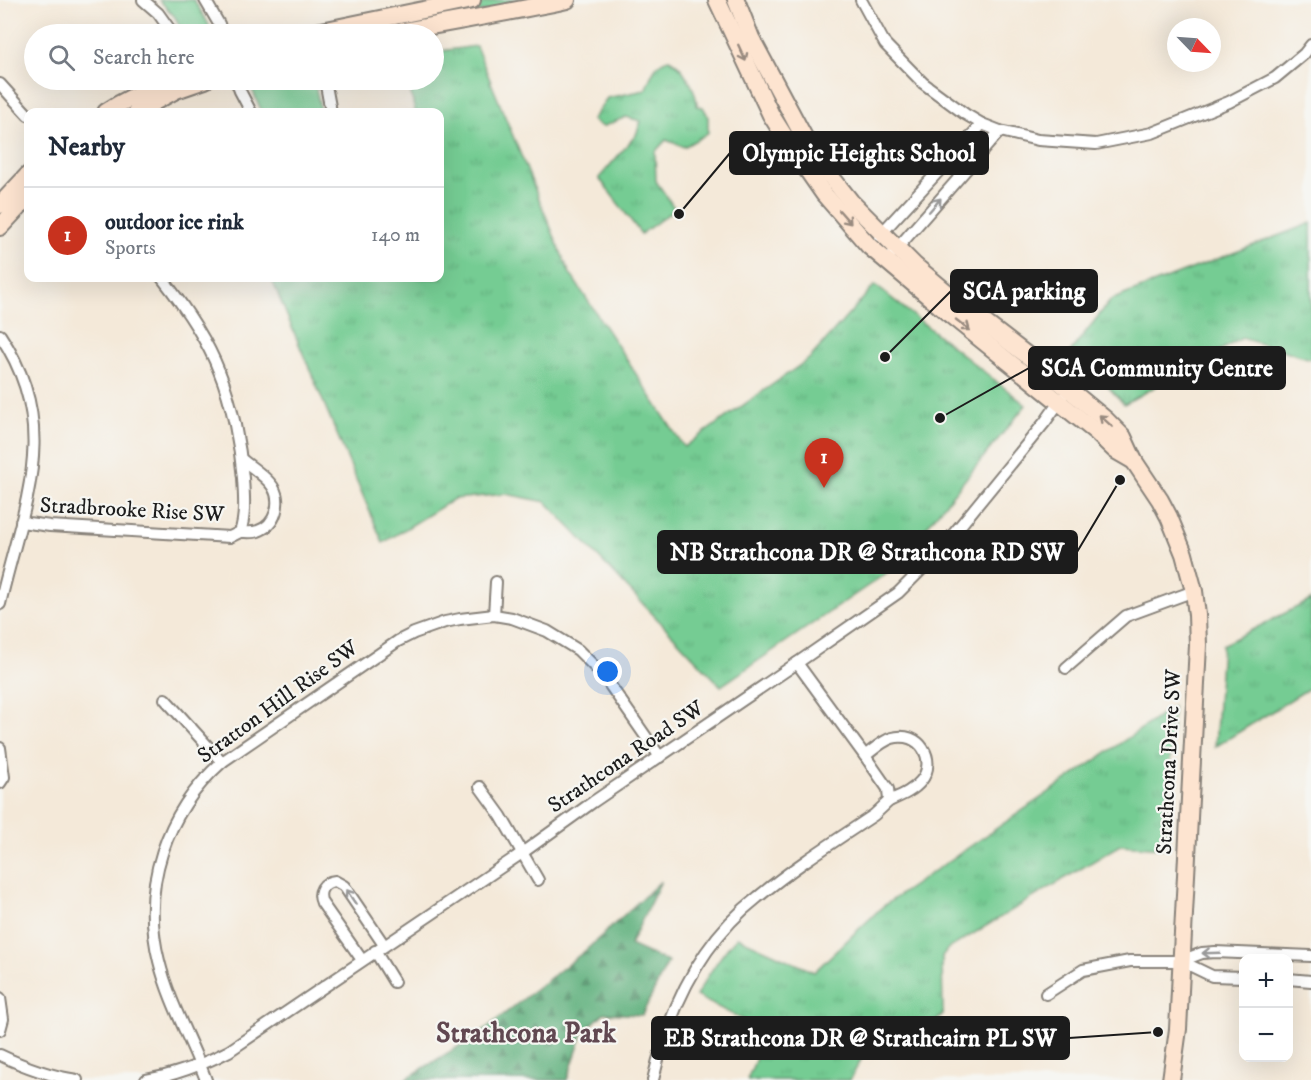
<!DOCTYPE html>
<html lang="en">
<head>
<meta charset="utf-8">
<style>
	body { margin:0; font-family:"IM FELL DW Pica",serif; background:#f2f2f3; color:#1f2937 }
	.controls { position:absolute; right:18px; bottom:18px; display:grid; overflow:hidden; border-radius:12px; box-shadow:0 6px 24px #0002 }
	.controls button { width:54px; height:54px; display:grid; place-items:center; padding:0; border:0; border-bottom:2px solid #e0e1e3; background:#fff; color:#1f2937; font:30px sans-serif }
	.compass { position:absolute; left:1167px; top:18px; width:54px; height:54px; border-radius:50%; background:#fff; box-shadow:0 6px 24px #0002; rotate:115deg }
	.you { position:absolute; left:608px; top:672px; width:21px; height:21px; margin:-15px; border:4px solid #fff; border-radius:50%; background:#1a73e8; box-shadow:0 0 0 9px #1a73e833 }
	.badge { display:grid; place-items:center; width:39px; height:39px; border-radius:50%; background:#c8321e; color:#fff; font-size:20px; font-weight:700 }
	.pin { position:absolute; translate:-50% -50px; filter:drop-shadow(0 2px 3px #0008) }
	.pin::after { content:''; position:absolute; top:32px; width:21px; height:18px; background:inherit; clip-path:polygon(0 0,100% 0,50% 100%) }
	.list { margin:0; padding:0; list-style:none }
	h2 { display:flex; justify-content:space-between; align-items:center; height:78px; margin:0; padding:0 24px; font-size:26px }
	h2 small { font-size:20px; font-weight:400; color:#747a83 }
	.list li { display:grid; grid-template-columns:39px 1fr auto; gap:18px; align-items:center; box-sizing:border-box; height:96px; padding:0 24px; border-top:2px solid #e0e1e3 }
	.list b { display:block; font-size:22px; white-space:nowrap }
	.list p { margin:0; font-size:20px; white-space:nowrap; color:#747a83 }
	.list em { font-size:20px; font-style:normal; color:#747a83 }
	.icon { flex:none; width:33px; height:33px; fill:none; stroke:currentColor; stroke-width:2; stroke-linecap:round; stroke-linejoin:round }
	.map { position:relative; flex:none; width:1311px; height:1080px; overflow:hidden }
	.search { position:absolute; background:#fff; box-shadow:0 6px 24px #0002; left:24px; top:24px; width:420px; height:66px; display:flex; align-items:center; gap:15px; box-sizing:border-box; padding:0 21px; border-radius:33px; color:#747a83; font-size:22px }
	.panel { position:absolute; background:#fff; box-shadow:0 6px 24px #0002; left:24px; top:108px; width:420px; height:174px; border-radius:12px }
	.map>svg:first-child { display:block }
</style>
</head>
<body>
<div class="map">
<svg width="1311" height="1080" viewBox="0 0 1311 1080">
	<defs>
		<pattern id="forest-firs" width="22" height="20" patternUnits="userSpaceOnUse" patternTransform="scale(1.5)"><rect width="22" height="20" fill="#5fb07d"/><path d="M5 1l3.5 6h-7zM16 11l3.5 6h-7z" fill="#4e8e66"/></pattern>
		<pattern id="park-tufts" width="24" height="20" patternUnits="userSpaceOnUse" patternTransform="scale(1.5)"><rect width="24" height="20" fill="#74cc93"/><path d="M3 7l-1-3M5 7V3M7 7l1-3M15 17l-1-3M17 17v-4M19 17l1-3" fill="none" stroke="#64af7e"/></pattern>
	</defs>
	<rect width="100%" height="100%" fill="#f6f6f2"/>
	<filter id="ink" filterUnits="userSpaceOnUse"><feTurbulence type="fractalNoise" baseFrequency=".0167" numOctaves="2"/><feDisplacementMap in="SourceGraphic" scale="12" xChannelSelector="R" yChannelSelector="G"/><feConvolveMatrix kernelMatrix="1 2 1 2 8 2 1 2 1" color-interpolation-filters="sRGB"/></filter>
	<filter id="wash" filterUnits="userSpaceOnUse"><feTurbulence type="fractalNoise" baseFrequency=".008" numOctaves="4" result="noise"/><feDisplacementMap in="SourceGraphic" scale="24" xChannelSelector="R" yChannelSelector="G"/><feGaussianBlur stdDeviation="1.35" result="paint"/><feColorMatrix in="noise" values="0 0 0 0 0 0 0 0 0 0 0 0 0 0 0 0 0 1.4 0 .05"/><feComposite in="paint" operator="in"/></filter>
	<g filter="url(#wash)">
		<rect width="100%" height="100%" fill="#f4e9d9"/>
		<g fill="#74cc93" stroke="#487458" stroke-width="1.5">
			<path d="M159,0H194L208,23L212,34H183L175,17Z"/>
			<path d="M498,0H534L519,5L369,34H332Z"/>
			<path d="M252,80H314L321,112H262L251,87Z"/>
		</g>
		<path fill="url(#forest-firs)" stroke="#3e664c" stroke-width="1.5" d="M661,881L630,945L668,962L642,1015L604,1013L583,1033L567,1080H404L480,1033L586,950Z"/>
		<g fill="url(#park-tufts)" stroke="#487458" stroke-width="1.5">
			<path d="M476,46L569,272L684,447L810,358L875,285L1026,405L891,570L721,686L546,502L506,494L454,499L383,543L271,278H440V112H415L408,80H434V52Z"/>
			<path d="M669,59C683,65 697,91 697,106L703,107L708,116V133L684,147L666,140L655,152L656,181L675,209L641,234L599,178L636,135L641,121L626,117L602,127L592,120L607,98L645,90C651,78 654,62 669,59Z"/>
			<path d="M1311,223V359L1242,338L1124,404L1099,377L1070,352L1111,300Z"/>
			<path d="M1311,600V687L1215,747L1222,645Z"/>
			<path d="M1173,707L1165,848L1120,845L948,949L942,956L943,1014L932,1025L877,1030L850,1080H747L767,1032L696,996C708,975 720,955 737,937L814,972L882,907Z"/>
		</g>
	</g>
	<g filter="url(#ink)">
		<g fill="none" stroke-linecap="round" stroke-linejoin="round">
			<defs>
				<g id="street">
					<path d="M143,0L158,13L173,34"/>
					<path d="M205,0L219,24L222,34"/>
					<path d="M861,0L885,44L923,83L965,114L982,124L1000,131L1038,140L1096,144L1152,133L1229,102L1275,78L1304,54L1311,45"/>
					<path d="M236,80L240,91L251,112"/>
					<path d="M325,80L331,112"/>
					<path d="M0,84L28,115"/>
					<path d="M879,236L982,124"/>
					<path d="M893,253L1000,131"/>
					<path d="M0,335C63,429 22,507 0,604"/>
					<path d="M21,522L50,526L230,537L240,532C246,516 244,495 243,478C240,445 232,402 219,371C206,337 184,306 162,278"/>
					<path d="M240,532C246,532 253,533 258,531C276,525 282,502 273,487C266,476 251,467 241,459"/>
					<path d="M494,615L496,582"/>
					<path d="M1066,668L1126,616L1194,591"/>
					<path d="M165,699L222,762"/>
					<path d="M0,748L4,777L0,783"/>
					<path d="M865,756C873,750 882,741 892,738C919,730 938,760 921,781C913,791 900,796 889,801"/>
					<path d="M480,787L501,816L538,880"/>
					<path d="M375,951L394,982"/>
					<path d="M362,960L322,903C317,892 323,882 335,881L344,886L384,945"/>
					<path d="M1181,961L1212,976L1244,977"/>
					<path d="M1288,979L1311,981"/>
					<path d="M1046,994L1083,970L1130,961H1181L1202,953L1215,952L1311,956"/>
					<path d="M0,998L3,1019L0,1030"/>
					<path d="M0,1055C25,1067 50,1076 77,1080"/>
					<path d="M146,1080C175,1075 202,1065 229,1051L522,853L593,802L797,663L898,593L938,553L1045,422L1062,398"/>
					<path d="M206,1080C191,1040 169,1002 159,961C140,886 166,812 222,762L398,641L414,633L445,622L460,619L494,615L512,618L547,631L578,650L603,675L660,757"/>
					<path d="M653,1080C669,1009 699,943 758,897C794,867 835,841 874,815L889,801L888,789L865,756L797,663"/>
				</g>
				<g id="secondary">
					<path d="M717,0L771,115L790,145L824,194L869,246L952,316L1095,431L1115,450L1134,461"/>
					<path d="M736,0L751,38L813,154L851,202L915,266L964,307L1037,363L1106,420L1123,437L1134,461L1160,500L1169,517L1184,554L1194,591L1197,615L1198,645L1178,1029L1171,1080"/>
					<path d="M307,34L472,0"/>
					<path d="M389,34C448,22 508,13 567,0"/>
					<path d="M106,112L119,104L165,80"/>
					<path d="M136,112L176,90L205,80"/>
					<path d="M0,205L28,175"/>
					<path d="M0,227L28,197"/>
				</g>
			</defs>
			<use href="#street" stroke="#88827a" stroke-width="14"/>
			<use href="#secondary" stroke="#88827a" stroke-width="20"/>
			<use href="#street" stroke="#fff" stroke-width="10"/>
			<use href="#secondary" stroke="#fde4d0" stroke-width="16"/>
		</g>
		<defs><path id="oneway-shaft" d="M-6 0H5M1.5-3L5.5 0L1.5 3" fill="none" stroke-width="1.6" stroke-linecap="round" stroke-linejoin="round" transform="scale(1.5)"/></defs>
		<g stroke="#988a7f">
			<use href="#oneway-shaft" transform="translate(742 53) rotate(65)"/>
			<use href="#oneway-shaft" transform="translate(845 217) rotate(49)"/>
			<use href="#oneway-shaft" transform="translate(963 325) rotate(38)"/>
			<use href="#oneway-shaft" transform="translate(1106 421) rotate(-138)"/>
		</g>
		<g stroke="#999">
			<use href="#oneway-shaft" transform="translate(935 205) rotate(-49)"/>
			<use href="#oneway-shaft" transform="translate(351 897) rotate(-124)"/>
			<use href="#oneway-shaft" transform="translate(1211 953) rotate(178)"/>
		</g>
	</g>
	<g text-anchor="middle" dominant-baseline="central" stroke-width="4.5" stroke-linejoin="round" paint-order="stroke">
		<g font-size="22" fill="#1c1c1c" stroke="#f6f6f2">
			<text transform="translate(132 510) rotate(3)">Stradbrooke Rise SW</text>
			<text transform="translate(278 702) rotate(-36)">Stratton Hill Rise SW</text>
			<text transform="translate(626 757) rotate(-34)">Strathcona Road SW</text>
			<text transform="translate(1169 762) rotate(-87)">Strathcona Drive SW</text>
		</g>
		<g font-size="28" font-weight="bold" fill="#614851" stroke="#f6f6f2">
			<text x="526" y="1033">Strathcona Park</text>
		</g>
	</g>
	<path fill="none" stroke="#1c1c1c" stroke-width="2" d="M679 214L730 153M885 357L951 291M940 418L1029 368M1120 480L1077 552M1158 1032L1069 1038"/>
	<g fill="#1c1c1c" stroke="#f6f6f2" stroke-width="2">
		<circle cx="679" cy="214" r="6"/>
		<circle cx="885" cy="357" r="6"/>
		<circle cx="940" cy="418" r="6"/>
		<circle cx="1120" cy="480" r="6"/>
		<circle cx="1158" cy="1032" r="6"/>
	</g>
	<g fill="#1c1c1c" stroke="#1c1c1c" stroke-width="2">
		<rect x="730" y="132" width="258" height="42" rx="6"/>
		<rect x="951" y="270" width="146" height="42" rx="6"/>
		<rect x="1029" y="347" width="256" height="42" rx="6"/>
		<rect x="658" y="531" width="419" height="42" rx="6"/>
		<rect x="652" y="1017" width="417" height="42" rx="6"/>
	</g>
	<g font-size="24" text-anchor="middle" font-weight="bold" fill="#fff">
		<text x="859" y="161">Olympic Heights School</text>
		<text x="1024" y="299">SCA parking</text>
		<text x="1157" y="376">SCA Community Centre</text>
		<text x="867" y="560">NB Strathcona DR @ Strathcona RD SW</text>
		<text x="860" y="1046">EB Strathcona DR @ Strathcairn PL SW</text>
	</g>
</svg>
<div class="controls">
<button>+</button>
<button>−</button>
</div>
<svg class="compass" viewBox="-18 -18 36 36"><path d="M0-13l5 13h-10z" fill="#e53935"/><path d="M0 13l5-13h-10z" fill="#747a83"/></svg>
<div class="you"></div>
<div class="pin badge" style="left:824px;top:488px">1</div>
<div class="search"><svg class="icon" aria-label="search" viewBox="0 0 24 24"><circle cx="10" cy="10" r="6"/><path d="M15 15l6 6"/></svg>Search here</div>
<section class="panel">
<h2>Nearby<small></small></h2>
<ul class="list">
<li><span class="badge">1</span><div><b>outdoor ice rink</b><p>Sports</p></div><em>140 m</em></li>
</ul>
</section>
</div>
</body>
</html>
